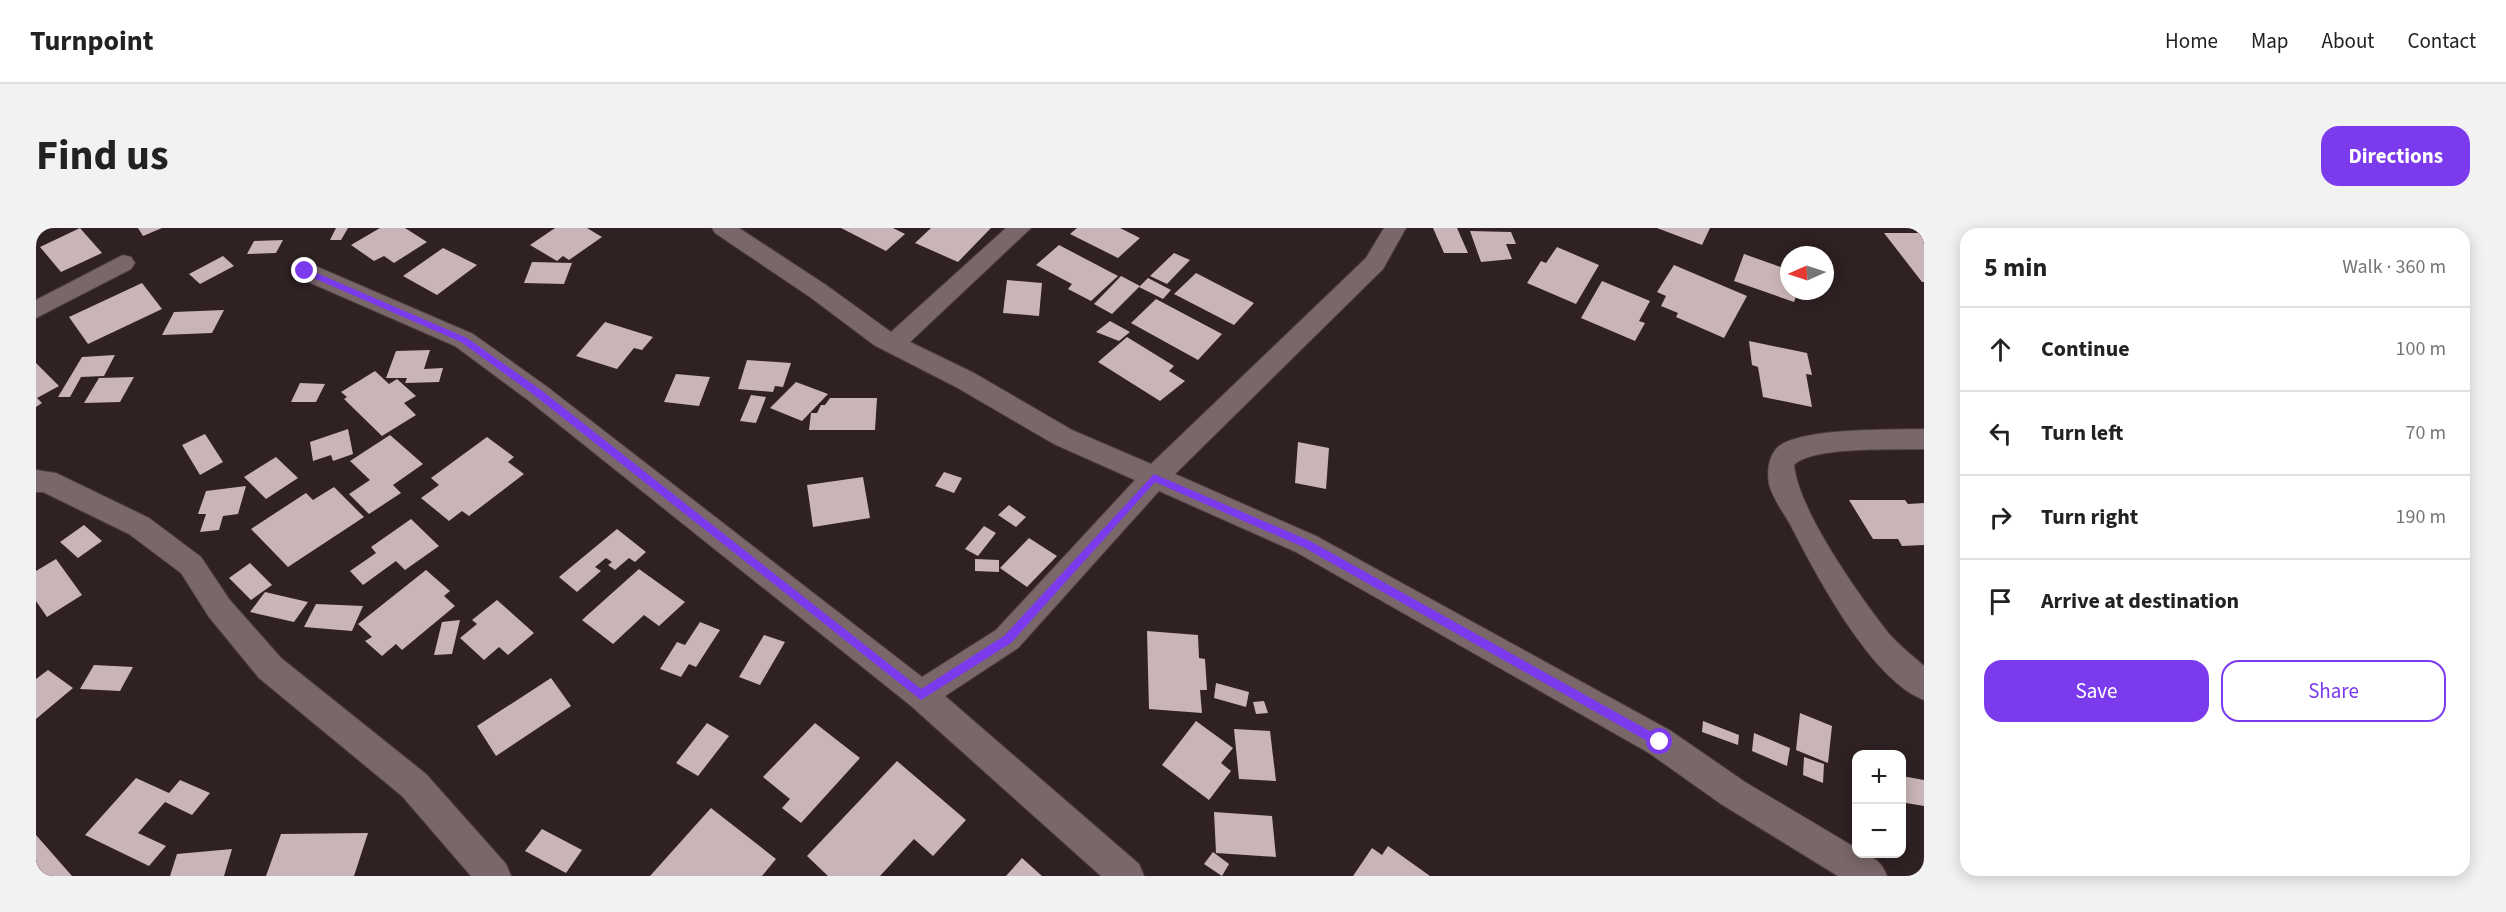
<!DOCTYPE html>
<html lang="en">
<head>
<meta charset="utf-8">
<style>
	body { margin:0; font-family:"Source Sans 3",sans-serif; background:#f2f2f2; color:#222 }
	.controls { position:absolute; right:18px; bottom:18px; display:grid; overflow:hidden; border-radius:12px; box-shadow:0 3px 15px #0003 }
	.controls button { width:54px; height:54px; display:grid; place-items:center; padding:0; border:0; border-bottom:2px solid #e0e0e0; background:#fff; color:#222; font:30px sans-serif }
	.compass { position:absolute; left:1744px; top:18px; width:54px; height:54px; border-radius:50%; background:#fff; box-shadow:0 3px 15px #0003; rotate:267deg }
	.stop { position:absolute; width:18px; height:18px; margin:-14px; border:4px solid #7c3aed; border-radius:50%; background:#fff }
	.stop.end { background:#7c3aed; border-color:#fff; box-shadow:0 2px 6px #0008 }
	.list { margin:0; padding:0; list-style:none }
	h2 { display:flex; justify-content:space-between; align-items:center; height:78px; margin:0; padding:0 24px; font-size:26px }
	h2 small { font-size:20px; font-weight:400; color:#767676 }
	.list li { display:grid; grid-template-columns:39px 1fr auto; gap:18px; align-items:center; box-sizing:border-box; height:84px; padding:0 24px; border-top:2px solid #e0e0e0 }
	.list b { display:block; font-size:22px; white-space:nowrap }
	.list em { font-size:20px; font-style:normal; color:#767676 }
	.actions { display:flex; gap:12px; padding:18px 24px }
	.actions a { flex:1; padding:14px 0; border:2px solid #7c3aed; border-radius:18px; text-align:center; font-size:21px; color:#7c3aed }
	.actions .main { background:#7c3aed; color:#fff }
	.icon { flex:none; width:33px; height:33px; fill:none; stroke:currentColor; stroke-width:2; stroke-linecap:round; stroke-linejoin:round }
	.map { position:relative; flex:none; width:1888px; height:648px; overflow:hidden; border-radius:18px }
	header { display:flex; align-items:center; gap:36px; box-sizing:border-box; height:84px; padding:0 30px; background:#fff; border-bottom:2px solid #e0e0e0 }
	header strong { font-size:28px }
	nav { display:flex; gap:33px; margin-inline-start:auto; font-size:21px }
	.intro { display:flex; align-items:center; justify-content:space-between; box-sizing:border-box; height:144px; padding:0 36px }
	h1 { margin:0; font-size:42px }
	.button { padding:15px 27px; border-radius:18px; background:#7c3aed; color:#fff; font-size:21px; font-weight:700 }
	main { display:flex; gap:36px; padding:0 36px }
	aside { flex:1; background:#fff; border-radius:18px; box-shadow:0 3px 15px #0003 }
	.map>svg:first-child { display:block }
</style>
</head>
<body>
<header>
<strong>Turnpoint</strong>
<nav><a>Home</a><a>Map</a><a>About</a><a>Contact</a></nav>
</header>
<div class="intro"><h1>Find us</h1><a class="button">Directions</a></div>
<main>
<div class="map">
<svg width="1888" height="648" viewBox="0 0 1888 648">
	<rect width="100%" height="100%" fill="#302123"/>
	<g fill="#c9b4b7">
		<path d="M44,0L66,25L25,44L4,19Z"/>
		<path d="M102,0H126L107,8Z"/>
		<path d="M300,0H312L305,12H294Z"/>
		<path d="M344,0H369L391,14L358,35L348,28L338,33L315,17Z"/>
		<path d="M519,0H551L566,9L533,32L527,28L521,33L494,17Z"/>
		<path d="M805,0H857L869,6L850,23Z"/>
		<path d="M895,0H955L922,34L879,15Z"/>
		<path d="M1041,0H1084L1104,10L1082,30L1034,6Z"/>
		<path d="M1397,0H1421L1432,25H1408Z"/>
		<path d="M1621,0H1674L1666,17Z"/>
		<path d="M1434,3L1475,4L1480,16H1470L1476,31L1445,34Z"/>
		<path d="M1848,5H1888V54H1886Z"/>
		<path d="M247,12L240,25L211,26L218,13Z"/>
		<path d="M1023,17L1082,48L1055,73L1032,61L1036,56L1000,37Z"/>
		<path d="M1521,19L1563,37L1540,76L1491,55L1505,33L1510,35Z"/>
		<path d="M407,20L441,37L401,67L367,48Z"/>
		<path d="M1138,25L1154,32L1131,56L1114,48Z"/>
		<path d="M1708,26L1753,42V63H1762L1758,74L1698,53Z"/>
		<path d="M187,28L198,38L164,56L153,46Z"/>
		<path d="M496,34L536,35L528,56L488,55Z"/>
		<path d="M1638,37L1711,68L1688,110L1640,89L1642,85L1625,78L1630,68L1621,64Z"/>
		<path d="M1160,45L1218,75L1198,97L1138,66Z"/>
		<path d="M1085,48L1104,58L1076,86L1058,76Z"/>
		<path d="M1112,50L1135,62L1127,71L1103,59Z"/>
		<path d="M971,52L1006,55L1003,88L967,85Z"/>
		<path d="M1566,53L1614,73L1603,93L1609,95L1599,113L1545,90Z"/>
		<path d="M106,55L126,81L52,116L33,89Z"/>
		<path d="M1120,71L1186,106L1162,132L1095,95Z"/>
		<path d="M188,82L176,105L126,107L138,84Z"/>
		<path d="M1074,93L1094,104L1083,113L1060,104Z"/>
		<path d="M569,94L617,109L606,122L598,120L581,141L540,128Z"/>
		<path d="M1091,109L1138,138L1133,143L1149,153L1124,173L1062,134Z"/>
		<path d="M1713,113L1771,125L1776,147L1770,146L1776,179L1727,169L1722,139L1716,137Z"/>
		<path d="M394,122L388,141L407,140L403,154L369,155L371,150H350L360,123Z"/>
		<path d="M79,127L68,148L45,149L34,169H22L46,129Z"/>
		<path d="M711,132L755,135L747,159L739,158L737,164L702,161Z"/>
		<path d="M0,135L23,158L1,170L6,175L0,179Z"/>
		<path d="M339,143L353,156L361,151L380,168L368,175L380,187L346,208L308,171L311,169L305,164Z"/>
		<path d="M640,146L674,149L663,178L628,174Z"/>
		<path d="M98,149L84,174L48,175L63,150Z"/>
		<path d="M760,154L792,166L766,193L734,180Z"/>
		<path d="M264,155L289,156L280,174H255Z"/>
		<path d="M715,167L730,169L720,195L704,193Z"/>
		<path d="M794,170H841L839,202H773L775,185H781L785,177H789Z"/>
		<path d="M312,201L317,226L297,233L295,227L277,233L274,214Z"/>
		<path d="M169,206L187,234L164,247L146,217Z"/>
		<path d="M354,207L387,236L357,257L365,265L333,286L313,266L334,252L314,233Z"/>
		<path d="M451,209L478,229L472,234L488,246L433,288L426,283L413,293L385,270L403,257L395,250Z"/>
		<path d="M1262,214L1293,220L1290,261L1259,255Z"/>
		<path d="M240,229L262,250L230,271L208,249Z"/>
		<path d="M908,244L926,250L918,265L899,258Z"/>
		<path d="M827,249L834,290L777,299L771,257Z"/>
		<path d="M210,258L202,286L187,288L183,302L164,304L170,286H162L170,263Z"/>
		<path d="M298,259L328,289L252,339L215,301L270,265L277,272Z"/>
		<path d="M1813,272H1869L1872,276L1888,275V317L1866,318L1862,311H1837Z"/>
		<path d="M973,277L990,289L980,299L962,287Z"/>
		<path d="M375,291L403,318L369,342L360,333L327,357L314,343L340,325L335,319Z"/>
		<path d="M48,297L66,313L42,330L24,314Z"/>
		<path d="M948,298L960,305L942,328L929,321Z"/>
		<path d="M581,301L610,324L599,334L593,330L579,342L572,337L576,334L570,330L559,339L565,343L541,364L523,349Z"/>
		<path d="M993,310L1021,328L991,359L964,340Z"/>
		<path d="M20,331L46,367L11,389L0,373V343Z"/>
		<path d="M939,331L963,332V344L939,343Z"/>
		<path d="M214,335L236,357L215,372L193,350Z"/>
		<path d="M603,341L649,374L623,398L608,387L577,416L546,392Z"/>
		<path d="M390,342L414,363L408,368L419,378L366,422L360,416L346,428L329,413L336,409L322,396Z"/>
		<path d="M229,364L272,374L258,394L214,384Z"/>
		<path d="M461,372L498,405L472,427L463,419L448,432L424,410L441,396L436,392Z"/>
		<path d="M280,376L327,378L316,403L268,399Z"/>
		<path d="M424,392L416,426L398,427L406,394Z"/>
		<path d="M664,394L684,402L660,439L653,436L645,449L624,441L641,414L649,417Z"/>
		<path d="M1111,403L1162,407L1163,430L1169,431L1171,462H1164L1166,485L1113,481Z"/>
		<path d="M728,407L749,414L724,457L703,449Z"/>
		<path d="M58,437L97,439L84,463L44,461Z"/>
		<path d="M12,442L37,460L0,491V451Z"/>
		<path d="M515,450L535,478L460,528L441,498Z"/>
		<path d="M1180,455L1213,464L1210,479L1178,470Z"/>
		<path d="M1228,473L1232,485L1220,486L1217,474Z"/>
		<path d="M1764,485L1796,498L1792,535L1760,522Z"/>
		<path d="M1160,493L1197,520L1185,535L1195,543L1173,572L1126,537Z"/>
		<path d="M1667,493L1703,507L1702,517L1666,504Z"/>
		<path d="M671,495L693,508L662,548L640,535Z"/>
		<path d="M779,495L824,530L765,595L746,580L754,571L727,549Z"/>
		<path d="M1198,501L1234,503L1240,553L1203,551Z"/>
		<path d="M1718,505L1754,520L1751,538L1716,523Z"/>
		<path d="M1768,529L1788,536L1787,555L1767,547Z"/>
		<path d="M861,533L930,592L897,628L878,611L844,648H792L771,628Z"/>
		<path d="M1866,548L1888,552V578L1870,575Z"/>
		<path d="M100,550L133,565L144,552L174,565L156,587L129,574L102,605L130,618L113,638L49,607Z"/>
		<path d="M675,580L740,631L726,648H614Z"/>
		<path d="M1178,584L1236,588L1240,629L1180,625Z"/>
		<path d="M506,601L546,622L530,645L489,623Z"/>
		<path d="M332,605L318,648H230L245,606Z"/>
		<path d="M0,607L36,648H0Z"/>
		<path d="M1352,618L1394,648H1317L1336,620L1346,627Z"/>
		<path d="M196,621L188,648H134L141,626Z"/>
		<path d="M1177,624L1193,636L1186,648L1168,636Z"/>
		<path d="M986,630L1006,648H970Z"/>
	</g>
	<g fill="none" stroke-linecap="round" stroke-linejoin="round">
		<defs>
			<g id="street">
				<path d="M676,0H703L790,57L855,104L970,0H995L874,114L938,145L1036,202L1115,236L1330,30L1348,0H1370L1347,41L1139,246L1280,308L1635,503L1709,554L1820,620V626C1836,626 1846,634 1851,648H1802L1685,576L1613,525L1260,324L1123,263L982,420L909,468L1103,636L1108,648H1065L874,477L492,172L419,118L261,49L257,43L261,37L269,35L277,37L437,106L510,158L886,449L960,402L1099,252L1018,216L920,159L838,117L774,69L679,5Z"/>
				<path d="M87,27L95,29L99,35L95,41L0,90V72Z"/>
				<path d="M1888,201V221C1860,222 1776,218 1758,237C1763,284 1824,369 1854,407C1864,418 1877,428 1888,438V472C1835,452 1779,345 1754,296C1747,284 1736,269 1733,256C1731,243 1732,231 1740,221C1759,199 1858,202 1888,201Z"/>
				<path d="M0,242L20,245L113,290L165,329L193,371L245,430L390,546L470,636L475,648H435L366,568L223,450L173,389L145,345L93,306L7,264H0Z"/>
			</g>
		</defs>
		<use href="#street" stroke="#4b3e40" stroke-width="2"/>
		<use href="#street" fill="#796769" fill-rule="evenodd"/>
	</g>
	<path fill="#7c3aed" d="M269,40L431,110L505,162L885,461L968,408L1118,246L1274,313L1628,511L1629,514L1624,520L1620,518L1267,319L1119,254L975,415L885,472L498,167L425,114L266,45Z"/>
</svg>
<div class="controls">
<button>+</button>
<button>−</button>
</div>
<svg class="compass" viewBox="-18 -18 36 36"><path d="M0-13l5 13h-10z" fill="#e53935"/><path d="M0 13l5-13h-10z" fill="#767676"/></svg>
<div class="stop" style="left:1624px;top:514px"></div>
<div class="stop end" style="left:269px;top:43px"></div>
</div>
<aside>
<h2>5 min<small>Walk · 360 m</small></h2>
<ul class="list">
<li><svg class="icon" aria-label="ahead" viewBox="0 0 24 24"><path d="M12 20V5M6 11l6-6 6 6"/></svg><div><b>Continue</b></div><em>100 m</em></li>
<li><svg class="icon" aria-label="left" viewBox="0 0 24 24"><path d="M17 20v-9H6M10 6l-5 5 5 5"/></svg><div><b>Turn left</b></div><em>70 m</em></li>
<li><svg class="icon" aria-label="right" viewBox="0 0 24 24"><path d="M7 20v-9h11M14 6l5 5-5 5"/></svg><div><b>Turn right</b></div><em>190 m</em></li>
<li><svg class="icon" aria-label="arrive" viewBox="0 0 24 24"><path d="M6 21V4h12l-3 4 3 4H6"/></svg><div><b>Arrive at destination</b></div></li>
</ul>
<div class="actions"><a class="main">Save</a><a>Share</a></div>
</aside>
</main>
</body>
</html>
